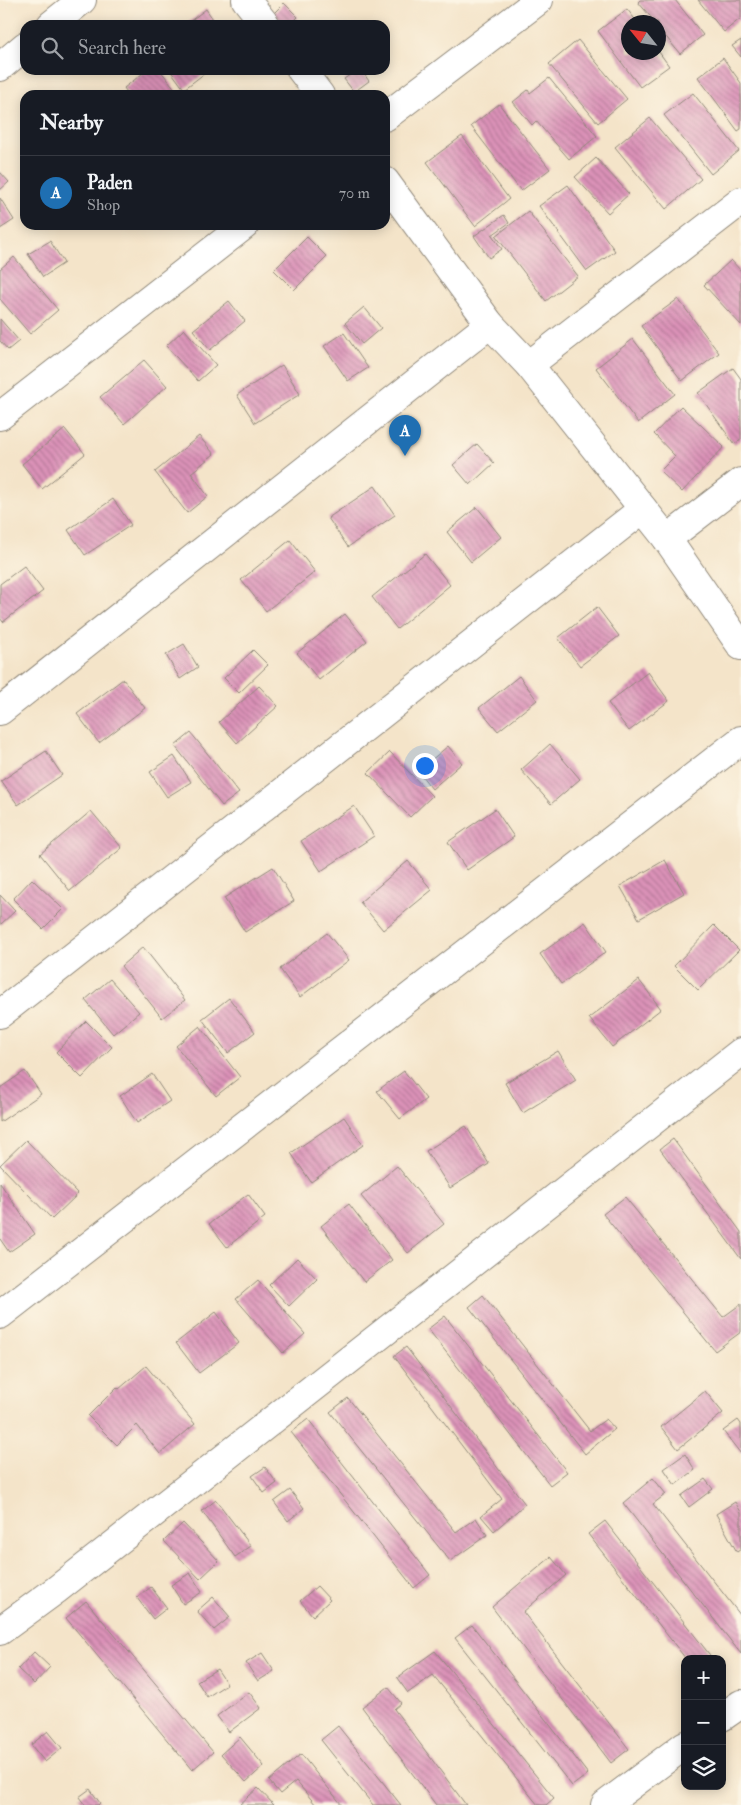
<!DOCTYPE html>
<html lang="en">
<head>
<meta charset="utf-8">
<style>
	body { margin:0; font-family:"IM FELL Double Pica",serif; background:#242831; color:#f1f3f6 }
	.controls { position:absolute; right:15px; bottom:15px; display:grid; overflow:hidden; border-radius:10px; box-shadow:0 2px 12px #0003 }
	.controls button { width:45px; height:45px; display:grid; place-items:center; padding:0; border:0; border-bottom:1px solid #363941; background:#171b24; color:#f1f3f6; font:25px sans-serif }
	.compass { position:absolute; left:621px; top:15px; width:45px; height:45px; border-radius:50%; background:#171b24; box-shadow:0 2px 12px #0003; rotate:300deg }
	.you { position:absolute; left:424px; top:765px; width:18px; height:18px; margin:-12px; border:4px solid #fff; border-radius:50%; background:#1a73e8; box-shadow:0 0 0 8px #1a73e833 }
	.badge { display:grid; place-items:center; width:32px; height:32px; border-radius:50%; background:#1f6fb2; color:#fff; font-size:16px; font-weight:700 }
	.pin { position:absolute; translate:-50% -41px; filter:drop-shadow(0 1px 2px #0008) }
	.pin::after { content:''; position:absolute; top:26px; width:18px; height:15px; background:inherit; clip-path:polygon(0 0,100% 0,50% 100%) }
	.list { margin:0; padding:0; list-style:none }
	h2 { display:flex; justify-content:space-between; align-items:center; height:65px; margin:0; padding:0 20px; font-size:21px }
	h2 small { font-size:16px; font-weight:400; color:#9ea1a6 }
	.list li { display:grid; grid-template-columns:32px 1fr auto; gap:15px; align-items:center; box-sizing:border-box; height:75px; padding:0 20px; border-top:1px solid #363941 }
	.list b { display:block; font-size:19px; white-space:nowrap }
	.list p { margin:0; font-size:16px; white-space:nowrap; color:#9ea1a6 }
	.list em { font-size:16px; font-style:normal; color:#9ea1a6 }
	.icon { flex:none; width:28px; height:28px; fill:none; stroke:currentColor; stroke-width:2; stroke-linecap:round; stroke-linejoin:round }
	.map { position:relative; flex:none; width:741px; height:1805px; overflow:hidden }
	.search { position:absolute; background:#171b24; box-shadow:0 2px 12px #0003; left:20px; top:20px; width:370px; height:55px; display:flex; align-items:center; gap:12px; box-sizing:border-box; padding:0 18px; border-radius:15px; color:#9ea1a6; font-size:19px }
	.panel { position:absolute; background:#171b24; box-shadow:0 2px 12px #0003; left:20px; top:90px; width:370px; height:140px; border-radius:15px }
	.map>svg:first-child { display:block }
</style>
</head>
<body>
<div class="map">
<svg width="741" height="1805" viewBox="0 0 741 1805">
	<defs>
		<pattern id="building-back-hatch" width="6" height="6" patternUnits="userSpaceOnUse" patternTransform="scale(1.25)"><rect width="6" height="6" fill="#db92b8"/><path d="M-1 5l2 2M0 0l6 6M5-1l2 2" fill="none" stroke="#b27796"/></pattern>
	</defs>
	<rect width="100%" height="100%" fill="#fcf5e5"/>
	<filter id="ink" filterUnits="userSpaceOnUse"><feTurbulence type="fractalNoise" baseFrequency=".02" numOctaves="2"/><feDisplacementMap in="SourceGraphic" scale="10" xChannelSelector="R" yChannelSelector="G"/><feConvolveMatrix kernelMatrix="1 2 1 2 8 2 1 2 1" color-interpolation-filters="sRGB"/></filter>
	<filter id="wash" filterUnits="userSpaceOnUse"><feTurbulence type="fractalNoise" baseFrequency=".0096" numOctaves="4" result="noise"/><feDisplacementMap in="SourceGraphic" scale="20" xChannelSelector="R" yChannelSelector="G"/><feGaussianBlur stdDeviation="1.12" result="paint"/><feColorMatrix in="noise" values="0 0 0 0 0 0 0 0 0 0 0 0 0 0 0 0 0 1.4 0 .05"/><feComposite in="paint" operator="in"/></filter>
	<g filter="url(#wash)">
		<rect width="100%" height="100%" fill="#f4e4c9"/>
		<g id="blocks">
			<g fill="url(#building-back-hatch)">
				<path d="M640,0H675L703,35L680,54L658,27V22H655L638,2Z"/>
				<path d="M698,0H741V18L724,32Z"/>
				<path d="M284,3L298,17L290,25H284L273,14Z"/>
				<path d="M206,9L217,25H185Z"/>
				<path d="M627,9L637,22H628V52H659L669,66L640,87L598,31Z"/>
				<path d="M578,40L627,99L598,123L549,64Z"/>
				<path d="M741,40V57L732,46Z"/>
				<path d="M723,58L741,83V129L738,131L698,77Z"/>
				<path d="M147,70H160L176,90L170,95H129L124,88Z"/>
				<path d="M170,70H209L184,89Z"/>
				<path d="M357,70H361L369,81L354,92L344,79Z"/>
				<path d="M549,78L597,136L569,159L536,121L532,125L513,102L528,90L530,93Z"/>
				<path d="M693,93L739,151L711,174L664,115Z"/>
				<path d="M499,104L550,169L521,191L471,126Z"/>
				<path d="M650,118L701,179L666,209L615,147Z"/>
				<path d="M462,136L509,199L475,226L427,162Z"/>
				<path d="M596,158L629,194L608,213L575,177Z"/>
				<path d="M0,172L9,182L0,190Z"/>
				<path d="M568,185L615,251L587,271L539,206Z"/>
				<path d="M0,198L14,220L0,229Z"/>
				<path d="M528,211L578,276L546,301L496,236Z"/>
				<path d="M504,215L509,223L492,235L502,249L489,258L474,236Z"/>
				<path d="M307,237L327,257L294,290L274,270Z"/>
				<path d="M50,241L64,263L43,277L28,254Z"/>
				<path d="M14,257L58,310L30,334L0,299V269Z"/>
				<path d="M731,260L741,271V325L704,285Z"/>
				<path d="M678,299L719,353L682,381L641,326Z"/>
				<path d="M229,301L245,321L210,350L193,330Z"/>
				<path d="M364,307L381,328L362,344L345,323Z"/>
				<path d="M0,319L19,341L8,350L0,341Z"/>
				<path d="M184,329L216,365L198,381L166,346Z"/>
				<path d="M344,333L368,368L348,381L324,346Z"/>
				<path d="M633,339L675,394L638,423L596,368Z"/>
				<path d="M144,360L167,386L124,424L100,397Z"/>
				<path d="M282,365L300,394L255,423L237,395Z"/>
				<path d="M733,368L741,379V440L734,444L698,393Z"/>
				<path d="M681,406L724,447L682,492L660,471L675,456L654,434Z"/>
				<path d="M65,429L85,454L42,489L22,464Z"/>
				<path d="M199,436L214,454L191,473L208,496L187,513L155,472Z"/>
				<path d="M477,444L494,463L470,485L453,465Z"/>
				<path d="M375,486L395,515L348,547L328,518Z"/>
				<path d="M113,499L131,525L85,555L68,530Z"/>
				<path d="M477,507L501,537L471,562L447,532Z"/>
				<path d="M290,540L315,572L266,611L241,580Z"/>
				<path d="M425,554L450,585L397,629L372,597Z"/>
				<path d="M24,566L43,591L3,622L0,618V584Z"/>
				<path d="M597,607L619,636L580,666L558,638Z"/>
				<path d="M345,614L367,641L319,680L297,653Z"/>
				<path d="M184,644L198,667L180,679L166,655Z"/>
				<path d="M253,650L268,665L239,693L224,678Z"/>
				<path d="M648,672L669,701L629,731L608,703Z"/>
				<path d="M519,676L537,700L498,731L479,708Z"/>
				<path d="M123,679L145,708L99,743L77,714Z"/>
				<path d="M259,686L278,706L237,743L219,722Z"/>
				<path d="M191,733L239,793L222,806L175,746Z"/>
				<path d="M550,744L580,779L551,804L521,770Z"/>
				<path d="M448,746L462,763L432,789L418,771Z"/>
				<path d="M46,751L62,775L18,805L1,781Z"/>
				<path d="M390,752L432,796L410,817L368,773Z"/>
				<path d="M174,756L191,782L167,797L150,772Z"/>
				<path d="M354,806L374,836L321,871L301,841Z"/>
				<path d="M495,809L514,837L467,870L448,842Z"/>
				<path d="M91,811L122,848L70,891L40,854Z"/>
				<path d="M665,860L684,893L639,919L620,886Z"/>
				<path d="M408,861L432,890L383,930L360,902Z"/>
				<path d="M273,867L294,901L245,932L224,898Z"/>
				<path d="M32,879L63,909L43,929L13,899Z"/>
				<path d="M0,895L15,911L0,925Z"/>
				<path d="M585,922L606,952L561,984L540,954Z"/>
				<path d="M714,925L739,950L698,990L674,966Z"/>
				<path d="M327,933L349,960L300,997L280,969Z"/>
				<path d="M143,947L185,1000L162,1018L121,966Z"/>
				<path d="M110,979L139,1012L113,1034L85,1000Z"/>
				<path d="M639,980L661,1009L612,1047L589,1018Z"/>
				<path d="M229,998L255,1032L228,1053L202,1019Z"/>
				<path d="M86,1021L112,1047L82,1078L56,1052Z"/>
				<path d="M200,1026L240,1077L216,1096L176,1046Z"/>
				<path d="M558,1051L576,1080L523,1113L505,1083Z"/>
				<path d="M25,1071L41,1094L0,1122V1088Z"/>
				<path d="M404,1071L426,1099L400,1119L377,1091Z"/>
				<path d="M152,1074L170,1101L137,1123L120,1096Z"/>
				<path d="M344,1117L363,1145L311,1182L291,1153Z"/>
				<path d="M466,1126L489,1164L450,1188L426,1151Z"/>
				<path d="M673,1139L741,1232V1259L660,1149Z"/>
				<path d="M26,1140L78,1194L52,1219L0,1165Z"/>
				<path d="M397,1166L444,1224L408,1253L361,1196Z"/>
				<path d="M0,1183L35,1234L9,1252L0,1239Z"/>
				<path d="M248,1194L265,1217L227,1247L209,1224Z"/>
				<path d="M625,1197L723,1317L741,1304V1332L715,1351L603,1214Z"/>
				<path d="M349,1204L392,1260L364,1282L321,1226Z"/>
				<path d="M297,1258L317,1279L289,1306L269,1285Z"/>
				<path d="M258,1280L305,1334L283,1353L236,1299Z"/>
				<path d="M483,1295L590,1431L606,1419L615,1429L585,1454L469,1307Z"/>
				<path d="M216,1312L239,1343L199,1373L176,1343Z"/>
				<path d="M445,1316L567,1472L550,1485L428,1329Z"/>
				<path d="M406,1347L525,1504L494,1531L481,1516L502,1499L394,1356Z"/>
				<path d="M146,1366L195,1424L160,1454L137,1425L117,1445L88,1416L117,1387L119,1389Z"/>
				<path d="M705,1391L723,1413L678,1449L661,1427Z"/>
				<path d="M348,1398L456,1532L476,1518L487,1535L450,1561L330,1412Z"/>
				<path d="M308,1419L430,1575L414,1588L291,1432Z"/>
				<path d="M738,1420L741,1424V1454L723,1431Z"/>
				<path d="M685,1454L695,1470L675,1485L664,1469Z"/>
				<path d="M265,1467L277,1483L264,1493L252,1476Z"/>
				<path d="M653,1478L666,1494L653,1504L741,1616V1654L623,1503Z"/>
				<path d="M705,1479L713,1489L689,1507L681,1496Z"/>
				<path d="M290,1490L304,1508L288,1521L274,1502Z"/>
				<path d="M216,1500L251,1546L235,1557L202,1511Z"/>
				<path d="M735,1502L741,1512V1549L737,1552L716,1514Z"/>
				<path d="M605,1521L713,1659H686L588,1534Z"/>
				<path d="M183,1523L219,1561L200,1579L164,1541Z"/>
				<path d="M551,1557L566,1575L523,1612L629,1749L611,1763L492,1607Z"/>
				<path d="M190,1573L202,1592L183,1604L171,1585Z"/>
				<path d="M317,1586L330,1600L313,1616L300,1601Z"/>
				<path d="M151,1587L167,1608L153,1619L137,1598Z"/>
				<path d="M213,1597L230,1617L214,1630L197,1611Z"/>
				<path d="M86,1601L213,1752L192,1770L66,1618Z"/>
				<path d="M472,1625L588,1774L572,1786L455,1638Z"/>
				<path d="M435,1651L554,1798L546,1805H538L433,1675L408,1693L397,1678Z"/>
				<path d="M34,1652L50,1667L34,1684L18,1669Z"/>
				<path d="M262,1653L274,1671L258,1681L246,1663Z"/>
				<path d="M217,1669L227,1684L207,1697L197,1681Z"/>
				<path d="M388,1687L401,1703L394,1709L466,1805H436L362,1707Z"/>
				<path d="M249,1692L261,1708L229,1732L217,1716Z"/>
				<path d="M338,1726L401,1805H373L321,1740Z"/>
				<path d="M48,1731L62,1748L45,1762L31,1745Z"/>
				<path d="M240,1737L264,1766L246,1782L221,1754Z"/>
				<path d="M301,1754L312,1768L342,1805H316L296,1781L280,1794L269,1781Z"/>
				<path d="M258,1788L274,1805H239Z"/>
				<path d="M90,1789L100,1803L98,1805H85L79,1797Z"/>
			</g>
		</g>
	</g>
	<g filter="url(#ink)">
		<use href="#blocks" fill-opacity="0" stroke="#90887a" stroke-width="1"/>
		<g fill="none" stroke-linecap="round" stroke-linejoin="round">
			<defs>
				<g id="minor">
					<path d="M246,0L266,25"/>
					<path d="M51,25L82,0"/>
					<path d="M0,67L25,46"/>
					<path d="M301,70L320,95"/>
					<path d="M385,117L539,0"/>
					<path d="M385,181L490,324L529,365L667,539L741,646"/>
					<path d="M529,365L741,201"/>
					<path d="M0,416L245,225"/>
					<path d="M667,539L741,482"/>
					<path d="M0,711L490,324"/>
					<path d="M0,1014L643,509"/>
					<path d="M0,1315L741,740"/>
					<path d="M0,1631L56,1590L741,1052"/>
					<path d="M722,1717L741,1704"/>
					<path d="M605,1805L685,1745"/>
				</g>
			</defs>
			<use href="#minor" stroke="#90887a" stroke-width="30"/>
			<use href="#minor" stroke="#fff" stroke-width="28"/>
		</g>
	</g>
</svg>
<div class="controls">
<button>+</button>
<button>−</button>
<button><svg class="icon" aria-label="layers" viewBox="0 0 24 24"><path d="M12 4l9 5-9 5-9-5zM3 14l9 5 9-5"/></svg></button>
</div>
<svg class="compass" viewBox="-18 -18 36 36"><path d="M0-13l5 13h-10z" fill="#e53935"/><path d="M0 13l5-13h-10z" fill="#9ea1a6"/></svg>
<div class="you"></div>
<div class="pin badge" style="left:405px;top:456px">A</div>
<div class="search"><svg class="icon" aria-label="search" viewBox="0 0 24 24"><circle cx="10" cy="10" r="6"/><path d="M15 15l6 6"/></svg>Search here</div>
<section class="panel">
<h2>Nearby<small></small></h2>
<ul class="list">
<li><span class="badge">A</span><div><b>Paden</b><p>Shop</p></div><em>70 m</em></li>
</ul>
</section>
</div>
</body>
</html>
